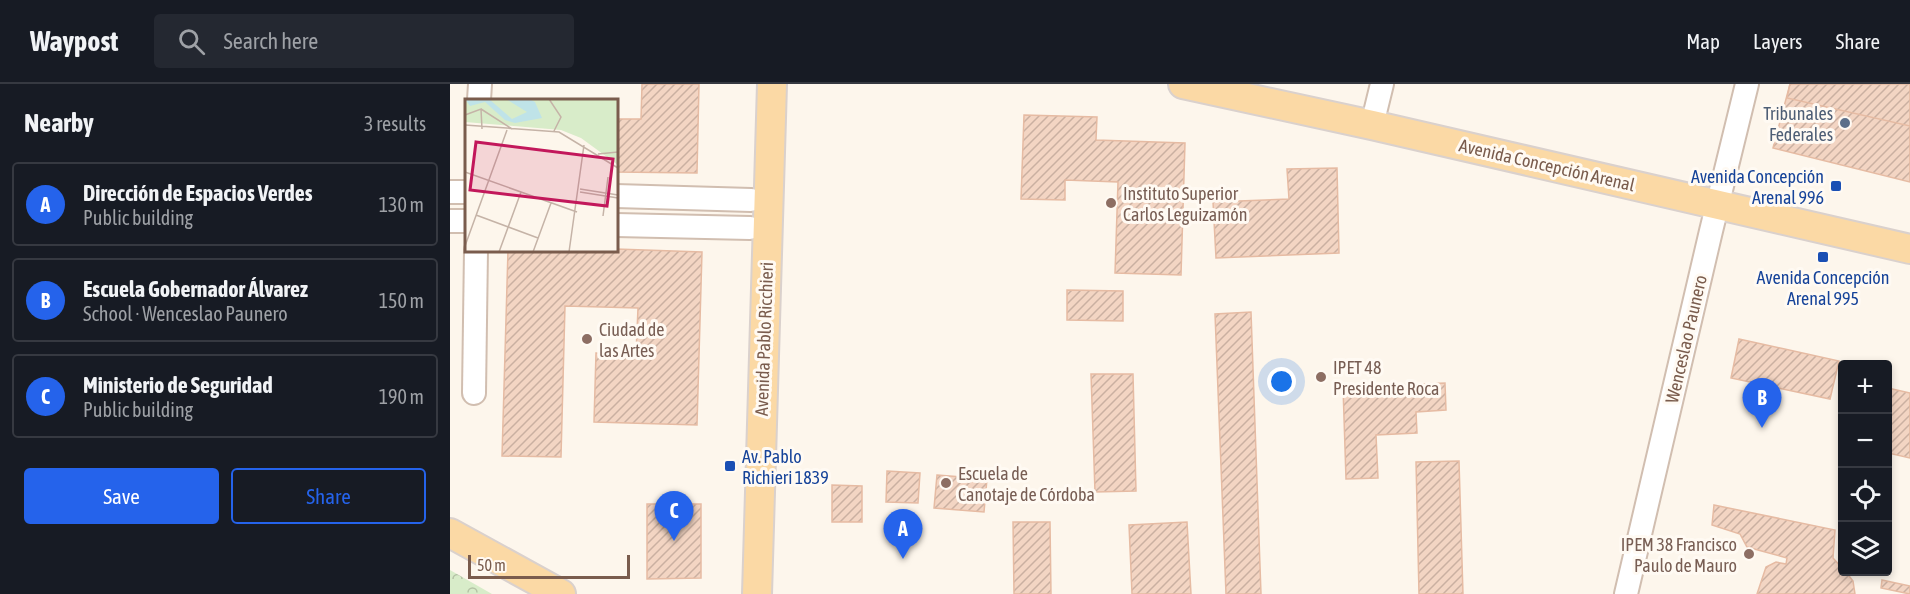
<!DOCTYPE html>
<html lang="en">
<head>
<meta charset="utf-8">
<style>
	body { margin:0; font-family:"Asap Condensed",sans-serif; background:#242831; color:#f1f3f6 }
	.controls { position:absolute; right:18px; bottom:18px; display:grid; overflow:hidden; border-radius:6px; box-shadow:0 3px 9px #0003 }
	.controls button { width:54px; height:54px; display:grid; place-items:center; padding:0; border:0; border-bottom:2px solid #363941; background:#171b24; color:#f1f3f6; font:30px sans-serif }
	.scale { position:absolute; left:18px; bottom:15px; width:162px; box-sizing:border-box; padding-left:6px; border:3px solid #7a5c4d; border-top:0; font-size:16px; line-height:21px; white-space:nowrap; color:#7a5c4d; -webkit-text-stroke:4px #fffaf3; paint-order:stroke }
	.you { position:absolute; left:832px; top:298px; width:21px; height:21px; margin:-15px; border:4px solid #fff; border-radius:50%; background:#1a73e8; box-shadow:0 0 0 9px #1a73e833 }
	.badge { display:grid; place-items:center; width:39px; height:39px; border-radius:50%; background:#2563eb; color:#fff; font-size:20px; font-weight:700 }
	.pin { position:absolute; translate:-50% -50px; filter:drop-shadow(0 2px 3px #0008) }
	.pin::after { content:''; position:absolute; top:32px; width:21px; height:18px; background:inherit; clip-path:polygon(0 0,100% 0,50% 100%) }
	.list { margin:0; padding:0; list-style:none }
	h2 { display:flex; justify-content:space-between; align-items:center; height:78px; margin:0; padding:0 24px; font-size:26px }
	h2 small { font-size:20px; font-weight:400; color:#9ea1a6 }
	.list li { display:grid; grid-template-columns:39px 1fr auto; gap:18px; align-items:center; box-sizing:border-box; height:84px; margin:0 12px 12px; padding:0 12px; border:2px solid #363941; border-radius:6px }
	.list b { display:block; font-size:22px; white-space:nowrap }
	.list p { margin:0; font-size:20px; white-space:nowrap; color:#9ea1a6 }
	.list em { font-size:20px; font-style:normal; color:#9ea1a6 }
	.actions { display:flex; gap:12px; padding:18px 24px }
	.actions a { flex:1; padding:14px 0; border:2px solid #2563eb; border-radius:6px; text-align:center; font-size:21px; color:#2563eb }
	.actions .main { background:#2563eb; color:#fff }
	.icon { flex:none; width:33px; height:33px; fill:none; stroke:currentColor; stroke-width:2; stroke-linecap:round; stroke-linejoin:round }
	.map { position:relative; flex:none; width:1460px; height:510px; overflow:hidden }
	header { display:flex; align-items:center; gap:36px; box-sizing:border-box; height:84px; padding:0 30px; background:#171b24; border-bottom:2px solid #363941 }
	header strong { font-size:28px }
	nav { display:flex; gap:33px; margin-inline-start:auto; font-size:21px }
	.search { width:420px; height:54px; background:#242831; display:flex; align-items:center; gap:15px; box-sizing:border-box; padding:0 21px; border-radius:6px; color:#9ea1a6; font-size:22px }
	main { display:flex }
	aside { flex:1; background:#171b24 }
	.map>svg:first-child { display:block }
</style>
</head>
<body>
<header>
<strong>Waypost</strong>
<div class="search"><svg class="icon" aria-label="search" viewBox="0 0 24 24"><circle cx="10" cy="10" r="6"/><path d="M15 15l6 6"/></svg>Search here</div>
<nav><a>Map</a><a>Layers</a><a>Share</a></nav>
</header>
<main>
<aside>
<h2>Nearby<small>3 results</small></h2>
<ul class="list">
<li><span class="badge">A</span><div><b>Dirección de Espacios Verdes</b><p>Public building</p></div><em>130 m</em></li>
<li><span class="badge">B</span><div><b>Escuela Gobernador Álvarez</b><p>School · Wenceslao Paunero</p></div><em>150 m</em></li>
<li><span class="badge">C</span><div><b>Ministerio de Seguridad</b><p>Public building</p></div><em>190 m</em></li>
</ul>
<div class="actions"><a class="main">Save</a><a>Share</a></div>
</aside>
<div class="map">
<svg width="1460" height="510" viewBox="0 0 1460 510">
	<defs>
		<pattern id="park-crowns" width="20" height="18" patternUnits="userSpaceOnUse" patternTransform="scale(1.5)"><rect width="20" height="18" fill="#d8ecc9"/><path d="M2 6a3 3 0 1 1 6 0M12 15a3 3 0 1 1 6 0" fill="none" stroke="#b4c2a5"/></pattern>
		<pattern id="building-hatch" width="6" height="6" patternUnits="userSpaceOnUse" patternTransform="scale(1.5)"><rect width="6" height="6" fill="#f3d5c3"/><path d="M-1 1l2-2M0 6l6-6M5 7l2-2" fill="none" stroke="#cab0a1"/></pattern>
	</defs>
	<rect width="100%" height="100%" fill="#fdf6ec"/>
	<path fill="url(#park-crowns)" d="M0,486L42,510H0Z"/>
	<g fill="url(#building-hatch)" stroke="#e6bba3" stroke-width="1.5">
		<path d="M192,0H249L247,89L166,88V35H191Z"/>
		<path d="M1340,0H1460V98L1323,64Z"/>
		<path d="M1340,0H1460V42L1337,14Z"/>
		<path d="M574,31L647,33L646,56L735,59L731,191L665,189L668,98L615,96V116L571,115Z"/>
		<path d="M887,84L889,169L766,174L763,118L839,115L837,85Z"/>
		<path d="M166,165L252,168L247,341L144,338L146,269L186,270L188,224L115,222L111,373L52,372L58,166Z"/>
		<path d="M617,206L673,207V237L617,236Z"/>
		<path d="M801,228L811,510H776L765,230Z"/>
		<path d="M1289,255L1389,277L1380,315L1281,294Z"/>
		<path d="M641,290H683L686,407L645,408Z"/>
		<path d="M995,299L996,326L966,328L967,349L926,351L928,394L896,395L893,303Z"/>
		<path d="M1438,304L1460,309V374L1438,369Z"/>
		<path d="M1009,377L1013,510H969L966,378Z"/>
		<path d="M437,387L470,389L468,419L436,418Z"/>
		<path d="M487,391L537,395L534,428L484,424Z"/>
		<path d="M382,401L412,402V438H382Z"/>
		<path d="M197,420H251V494L197,495Z"/>
		<path d="M1264,421L1385,446L1383,474L1392,484V488H1396L1403,497L1405,510H1307L1316,483L1326,478L1336,480L1337,474L1297,463L1290,450L1262,441Z"/>
		<path d="M563,438H600L601,510H564Z"/>
		<path d="M737,438L741,510H682L679,441Z"/>
		<path d="M1432,496L1460,502V510L1431,504Z"/>
	</g>
	<g fill="none" stroke-linecap="round" stroke-linejoin="round">
		<defs>
			<g id="minor">
				<path d="M29,16L30,0"/>
				<path d="M922,41L932,0"/>
				<path d="M0,108H16"/>
				<path d="M166,112L301,116"/>
				<path d="M0,137H16"/>
				<path d="M166,141L300,144"/>
				<path d="M24,309L26,166"/>
				<path d="M1176,510L1261,147L1297,0"/>
			</g>
			<g id="major">
				<path d="M733,0L922,41L1460,165"/>
				<path d="M0,449L111,510"/>
				<path d="M307,510L322,0"/>
			</g>
		</defs>
		<use href="#minor" stroke="#d1beb0" stroke-width="26"/>
		<use href="#major" stroke="#dad1cd" stroke-width="32"/>
		<use href="#minor" stroke="#fff" stroke-width="22"/>
		<use href="#major" stroke="#fbd9a5" stroke-width="28"/>
	</g>
	<circle fill="#5c6f8a" stroke="#fffaf3" stroke-width="2" cx="1395" cy="39" r="6"/>
	<g fill="#1a4fb4" stroke="#fffaf3" stroke-width="2">
		<rect x="1380" y="96" width="12" height="12" rx="3"/>
		<rect x="1367" y="167" width="12" height="12" rx="3"/>
		<rect x="274" y="376" width="12" height="12" rx="3"/>
	</g>
	<g fill="#8d6e63" stroke="#fffaf3" stroke-width="2">
		<circle cx="661" cy="119" r="6"/>
		<circle cx="137" cy="255" r="6"/>
		<circle cx="871" cy="293" r="6"/>
		<circle cx="496" cy="399" r="6"/>
		<circle cx="1299" cy="470" r="6"/>
	</g>
	<g text-anchor="middle" dominant-baseline="central" stroke-width="6" stroke-linejoin="round" paint-order="stroke">
		<g font-size="18" fill="#4e5e75" stroke="#fffaf3" text-anchor="end">
			<text x="1383" y="29">Tribunales<tspan x="1383" dy="21">Federales</tspan></text>
		</g>
		<g font-size="18" fill="#7a5c4d" stroke="#fffaf3">
			<text transform="translate(1097 81) rotate(13)">Avenida Concepción Arenal</text>
			<text transform="translate(314 255) rotate(-88)">Avenida Pablo Ricchieri</text>
			<text transform="translate(1236 255) rotate(-77)">Wenceslao Paunero</text>
		</g>
		<g font-size="18" fill="#164399" stroke="#fffaf3" text-anchor="end">
			<text x="1374" y="92">Avenida Concepción<tspan x="1374" dy="21">Arenal 996</tspan></text>
			<text x="1373" y="193" text-anchor="middle">Avenida Concepción<tspan x="1373" dy="21">Arenal 995</tspan></text>
			<text x="292" y="372" text-anchor="start">Av. Pablo<tspan x="292" dy="21">Richieri 1839</tspan></text>
		</g>
		<g font-size="18" fill="#785e54" stroke="#fffaf3" text-anchor="start">
			<text x="673" y="109">Instituto Superior<tspan x="673" dy="21">Carlos Leguizamón</tspan></text>
			<text x="149" y="245">Ciudad de<tspan x="149" dy="21">las Artes</tspan></text>
			<text x="883" y="283">IPET 48<tspan x="883" dy="21">Presidente Roca</tspan></text>
			<text x="508" y="389">Escuela de<tspan x="508" dy="21">Canotaje de Córdoba</tspan></text>
			<text x="1287" y="460" text-anchor="end">IPEM 38 Francisco<tspan x="1287" dy="21">Paulo de Mauro</tspan></text>
		</g>
	</g>
	<g transform="translate(15 15)">
		<rect width="153" height="153" fill="#fdf6ec"/>
		<path d="M0,0H153V66L116,39L96,31L0,23Z" fill="#d8ecc9"/>
		<path d="M0,0H24L47,20L62,13L41,0H64L70,3L77,19L50,24L40,21L20,3L5,7Z" fill="#bfe3e8"/>
		<path fill="none" stroke="#c5b3a7" stroke-width="1.5" d="M84,0L96,18L89,32M16,10L47,30M0,16L16,10L17,30M0,26L94,33L153,69M133,55L153,53M0,73L112,113M115,90L153,96M115,93L153,99M11,116L73,139M138,117L143,78M0,147L42,31M34,153L56,93M68,153L86,104M104,153L119,46"/>
		<path fill="#c2185b" fill-opacity="0.15" stroke="#c2185b" stroke-width="3" d="M11,43L148,60L142,107L5,91Z"/>
		<rect width="153" height="153" fill="none" stroke="#7a5c4d" stroke-width="3"/>
	</g>
</svg>
<div class="controls">
<button>+</button>
<button>−</button>
<button><svg class="icon" aria-label="locate" viewBox="0 0 24 24"><circle cx="12" cy="12" r="6"/><path d="M12 2v4M12 18v4M2 12h4M18 12h4"/></svg></button>
<button><svg class="icon" aria-label="layers" viewBox="0 0 24 24"><path d="M12 4l9 5-9 5-9-5zM3 14l9 5 9-5"/></svg></button>
</div>
<div class="scale">50 m</div>
<div class="you"></div>
<div class="pin badge" style="left:453px;top:475px">A</div>
<div class="pin badge" style="left:1312px;top:344px">B</div>
<div class="pin badge" style="left:224px;top:457px">C</div>
</div>
</main>
</body>
</html>
